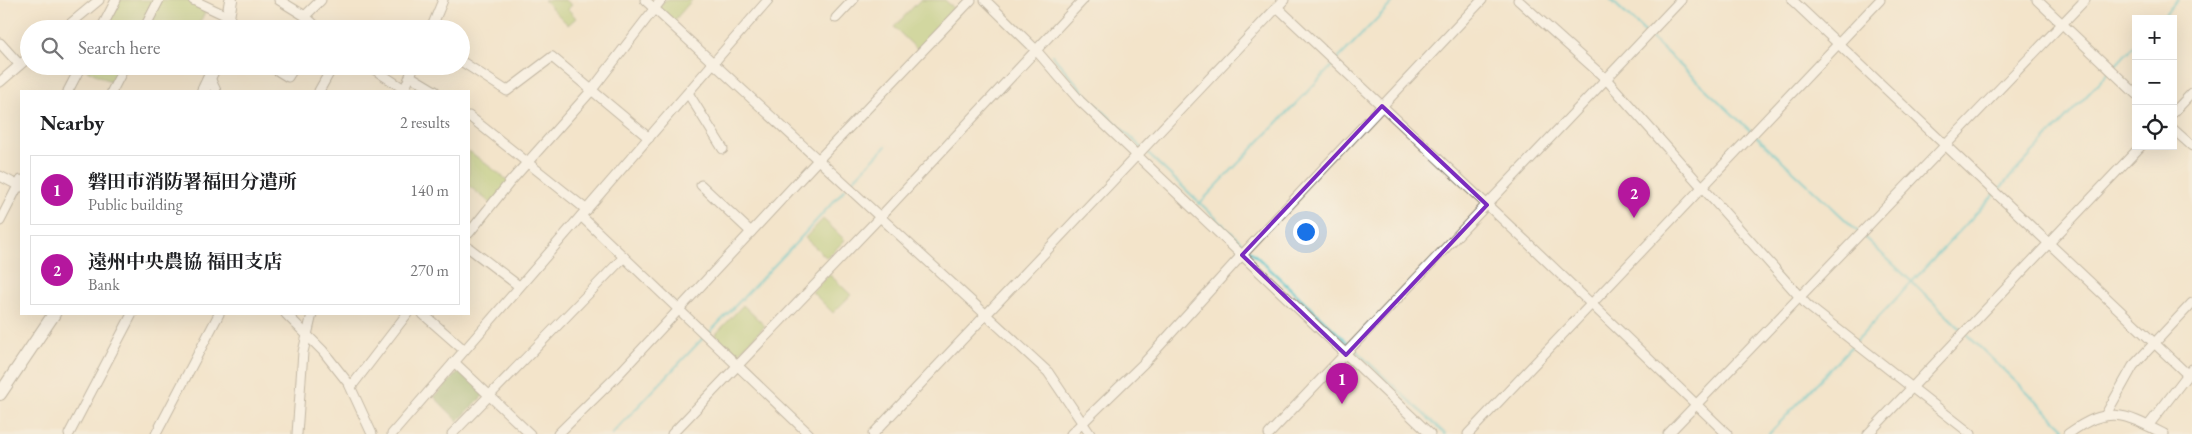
<!DOCTYPE html>
<html lang="en">
<head>
<meta charset="utf-8">
<style>
	body { margin:0; font-family:"EB Garamond","Noto Serif JP",serif; background:#f2f2f2; color:#202124 }
	.controls { position:absolute; right:15px; top:15px; display:grid; overflow:hidden; border-radius:0px; box-shadow:0 5px 20px #0002 }
	.controls button { width:45px; height:45px; display:grid; place-items:center; padding:0; border:0; border-bottom:1px solid #e0e0e0; background:#fff; color:#202124; font:25px sans-serif }
	.you { position:absolute; left:1305px; top:231px; width:18px; height:18px; margin:-12px; border:4px solid #fff; border-radius:50%; background:#1a73e8; box-shadow:0 0 0 8px #1a73e833 }
	.badge { display:grid; place-items:center; width:32px; height:32px; border-radius:50%; background:#b5179e; color:#fff; font-size:16px; font-weight:700 }
	.pin { position:absolute; translate:-50% -41px; filter:drop-shadow(0 1px 2px #0008) }
	.pin::after { content:''; position:absolute; top:26px; width:18px; height:15px; background:inherit; clip-path:polygon(0 0,100% 0,50% 100%) }
	.list { margin:0; padding:0; list-style:none }
	h2 { display:flex; justify-content:space-between; align-items:center; height:65px; margin:0; padding:0 20px; font-size:21px }
	h2 small { font-size:16px; font-weight:400; color:#757577 }
	.list li { display:grid; grid-template-columns:32px 1fr auto; gap:15px; align-items:center; box-sizing:border-box; height:70px; margin:0 10px 10px; padding:0 10px; border:1px solid #e0e0e0; border-radius:0px }
	.list b { display:block; font-size:19px; white-space:nowrap }
	.list p { margin:0; font-size:16px; white-space:nowrap; color:#757577 }
	.list em { font-size:16px; font-style:normal; color:#757577 }
	.icon { flex:none; width:28px; height:28px; fill:none; stroke:currentColor; stroke-width:2; stroke-linecap:round; stroke-linejoin:round }
	.map { position:relative; flex:none; width:2192px; height:434px; overflow:hidden }
	.search { position:absolute; background:#fff; box-shadow:0 5px 20px #0002; left:20px; top:20px; width:450px; height:55px; display:flex; align-items:center; gap:12px; box-sizing:border-box; padding:0 18px; border-radius:28px; color:#757577; font-size:19px }
	.panel { position:absolute; background:#fff; box-shadow:0 5px 20px #0002; left:20px; top:90px; width:450px; height:225px; border-radius:0px }
	.map>svg:first-child { display:block }
</style>
</head>
<body>
<div class="map">
<svg width="2192" height="434" viewBox="0 0 2192 434">
	<rect width="100%" height="100%" fill="#f7f3e8"/>
	<filter id="ink" filterUnits="userSpaceOnUse"><feTurbulence type="fractalNoise" baseFrequency=".02" numOctaves="2"/><feDisplacementMap in="SourceGraphic" scale="10" xChannelSelector="R" yChannelSelector="G"/><feConvolveMatrix kernelMatrix="1 2 1 2 8 2 1 2 1" color-interpolation-filters="sRGB"/></filter>
	<filter id="wash" filterUnits="userSpaceOnUse"><feTurbulence type="fractalNoise" baseFrequency=".0096" numOctaves="4" result="noise"/><feDisplacementMap in="SourceGraphic" scale="20" xChannelSelector="R" yChannelSelector="G"/><feGaussianBlur stdDeviation="1.12" result="paint"/><feColorMatrix in="noise" values="0 0 0 0 0 0 0 0 0 0 0 0 0 0 0 0 0 1.4 0 .05"/><feComposite in="paint" operator="in"/></filter>
	<g filter="url(#wash)">
		<rect width="100%" height="100%" fill="#f3e4ca"/>
		<g fill="#abc76e" stroke="#647245">
			<path d="M116,0H193L208,7L196,29H101Z"/>
			<path d="M544,0H565L572,5L568,9L576,18L568,25Z"/>
			<path d="M665,0H692L673,22L658,8Z"/>
			<path d="M920,0H945L959,13L921,53L894,27Z"/>
			<path d="M64,66H125L115,84L81,67L78,72Z"/>
			<path d="M469,151L510,182L493,205L469,186Z"/>
			<path d="M823,219L845,240L827,258L805,238Z"/>
			<path d="M829,274L851,295L833,313L812,292Z"/>
			<path d="M743,305L765,326L736,356L715,335Z"/>
		</g>
		<path fill="#88ac61" stroke="#52643e" d="M461,369L486,393L458,421L434,397Z"/>
		<g fill="none" stroke-linecap="round" stroke-linejoin="round">
			<g stroke="#54c2c8" stroke-width="2.5">
				<path d="M1611,0L1646,33"/>
				<path d="M2160,19L2178,0"/>
				<path d="M1650,37L1912,282L2064,428L2058,434"/>
				<path d="M1052,55L1090,99L1350,345"/>
				<path d="M1337,60L1395,0"/>
				<path d="M2113,68L2136,43"/>
				<path d="M849,184L886,146"/>
				<path d="M1199,204L1334,64"/>
				<path d="M708,334L794,245L845,189"/>
				<path d="M1354,349L1445,434"/>
				<path d="M612,434L704,337"/>
				<path d="M1769,434L2109,72"/>
			</g>
		</g>
	</g>
	<g filter="url(#ink)">
		<g fill="none" stroke-linecap="round" stroke-linejoin="round">
			<defs>
				<g id="minor">
					<path d="M193,0L229,17"/>
					<path d="M279,0L305,16L319,29"/>
					<path d="M645,0L1048,372L1090,434"/>
					<path d="M985,0L1035,49L1080,101L1430,434"/>
					<path d="M1518,0L1606,79L1807,305L1971,434"/>
					<path d="M1792,0L2188,375"/>
					<path d="M2037,0L2136,94"/>
					<path d="M1277,7L1533,248L1727,434"/>
					<path d="M305,16L321,0"/>
					<path d="M836,18L853,0"/>
					<path d="M64,29L99,0"/>
					<path d="M101,29L116,0"/>
					<path d="M144,29L159,0"/>
					<path d="M431,29L443,0"/>
					<path d="M0,43L19,64"/>
					<path d="M461,61L507,91L552,57L649,138"/>
					<path d="M369,66L404,89"/>
					<path d="M275,69L288,77L295,66"/>
					<path d="M410,76L435,91"/>
					<path d="M210,78L216,91"/>
					<path d="M0,82L29,57"/>
					<path d="M68,91L81,66"/>
					<path d="M112,91L125,66"/>
					<path d="M319,91L333,66"/>
					<path d="M404,91L414,66"/>
					<path d="M688,93L723,149"/>
					<path d="M2173,113L2192,93"/>
					<path d="M469,116L587,210"/>
					<path d="M2173,129L2192,146"/>
					<path d="M0,176L21,187"/>
					<path d="M701,185L751,232"/>
					<path d="M581,216L809,434"/>
					<path d="M0,221L21,180"/>
					<path d="M469,233L510,182L591,91L661,0"/>
					<path d="M469,248L519,286"/>
					<path d="M286,314L323,351L349,384L372,434"/>
					<path d="M423,314L464,350"/>
					<path d="M454,362L530,434"/>
					<path d="M351,387L407,314"/>
					<path d="M2105,416L2133,366L2192,303"/>
					<path d="M2148,426L2192,369"/>
					<path d="M69,434L132,314"/>
					<path d="M156,434L219,314"/>
					<path d="M297,434L303,352L312,314"/>
					<path d="M392,434L768,0"/>
					<path d="M452,434L624,257"/>
					<path d="M558,434L616,377L819,159L971,0"/>
					<path d="M672,434L881,216L1083,0"/>
					<path d="M873,434L1284,0"/>
					<path d="M1071,434L1144,363L1242,255L1482,0"/>
					<path d="M1269,434L1681,0"/>
					<path d="M1468,434L1880,0"/>
					<path d="M1668,434L2085,0"/>
					<path d="M1868,434L2141,146"/>
					<path d="M2068,434C2108,405 2123,413 2164,434"/>
				</g>
				<g id="highway">
					<path d="M226,29L231,0"/>
					<path d="M203,91L215,66"/>
					<path d="M0,394L54,314"/>
				</g>
			</defs>
			<use href="#minor" stroke="#888073" stroke-width="11"/>
			<use href="#highway" stroke="#888073" stroke-width="14"/>
			<use href="#minor" stroke="#fff" stroke-width="9"/>
			<use href="#highway" stroke="#fff" stroke-width="12"/>
		</g>
	</g>
	<path d="M0 0H2192V434H0ZM1382,106L1487,205L1346,355L1242,255Z" fill="#f3e4ca" fill-opacity=".55" fill-rule="evenodd"/>
	<path fill="none" stroke="#7b2cbf" stroke-width="4" stroke-linejoin="round" d="M1382,106L1487,205L1346,355L1242,255Z"/>
</svg>
<div class="controls">
<button>+</button>
<button>−</button>
<button><svg class="icon" aria-label="locate" viewBox="0 0 24 24"><circle cx="12" cy="12" r="6"/><path d="M12 2v4M12 18v4M2 12h4M18 12h4"/></svg></button>
</div>
<div class="you"></div>
<div class="pin badge" style="left:1342px;top:404px">1</div>
<div class="pin badge" style="left:1634px;top:218px">2</div>
<div class="search"><svg class="icon" aria-label="search" viewBox="0 0 24 24"><circle cx="10" cy="10" r="6"/><path d="M15 15l6 6"/></svg>Search here</div>
<section class="panel">
<h2>Nearby<small>2 results</small></h2>
<ul class="list">
<li><span class="badge">1</span><div><b>磐田市消防署福田分遣所</b><p>Public building</p></div><em>140 m</em></li>
<li><span class="badge">2</span><div><b>遠州中央農協 福田支店</b><p>Bank</p></div><em>270 m</em></li>
</ul>
</section>
</div>
</body>
</html>
